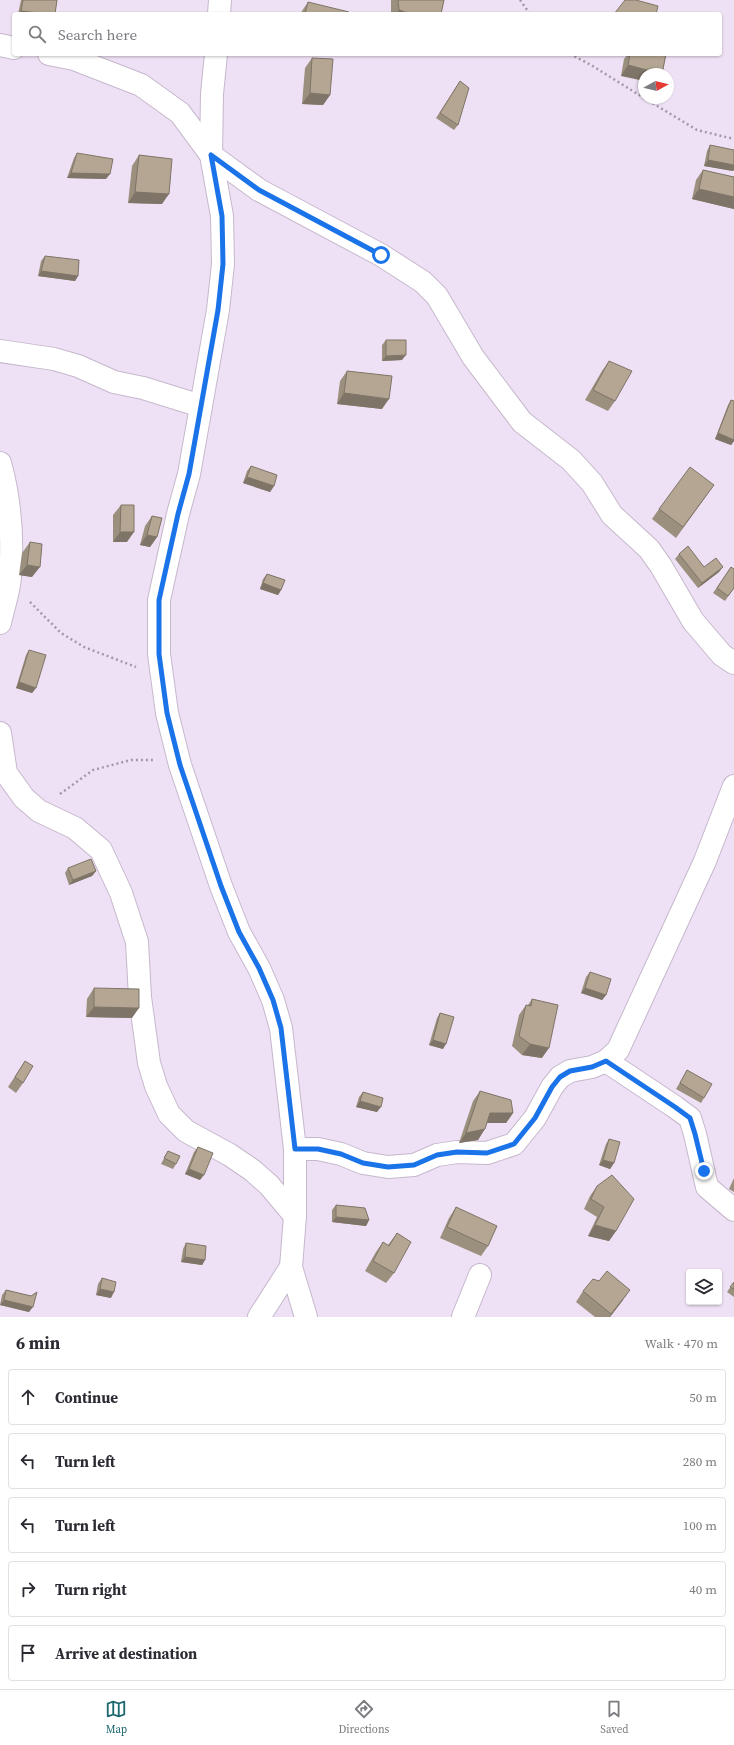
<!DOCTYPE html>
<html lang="en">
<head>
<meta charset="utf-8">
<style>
	body { margin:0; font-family:"Source Serif 4",serif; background:#f2f2f3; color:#2b2b33 }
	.controls { position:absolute; right:12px; bottom:12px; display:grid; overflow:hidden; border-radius:4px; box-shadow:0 1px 3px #0004 }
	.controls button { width:36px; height:36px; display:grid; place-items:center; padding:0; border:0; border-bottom:1px solid #e1e1e2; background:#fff; color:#2b2b33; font:20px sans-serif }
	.compass { position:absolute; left:638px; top:68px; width:36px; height:36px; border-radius:50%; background:#fff; box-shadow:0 1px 3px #0004; rotate:82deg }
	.stop { position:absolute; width:12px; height:12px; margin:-9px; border:3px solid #1a73e8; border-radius:50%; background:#fff }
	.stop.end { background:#1a73e8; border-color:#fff; box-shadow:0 1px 4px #0008 }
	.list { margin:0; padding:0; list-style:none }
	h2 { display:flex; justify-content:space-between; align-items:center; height:52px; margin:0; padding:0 16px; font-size:17px }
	h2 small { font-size:13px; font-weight:400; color:#7c7c81 }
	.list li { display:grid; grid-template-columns:26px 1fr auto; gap:12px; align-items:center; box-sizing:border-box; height:56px; margin:0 8px 8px; padding:0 8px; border:1px solid #e1e1e2; border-radius:4px }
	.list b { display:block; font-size:15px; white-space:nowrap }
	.list em { font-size:13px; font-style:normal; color:#7c7c81 }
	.icon { flex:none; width:22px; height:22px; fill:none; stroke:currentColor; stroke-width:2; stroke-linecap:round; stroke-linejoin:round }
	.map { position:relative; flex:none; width:734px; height:1317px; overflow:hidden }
	.search { position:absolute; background:#fff; box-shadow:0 1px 3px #0004; left:12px; right:12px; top:12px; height:44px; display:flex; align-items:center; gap:10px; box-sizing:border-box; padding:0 14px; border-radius:4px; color:#7c7c81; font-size:15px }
	.sheet { height:372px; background:#fff }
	nav { display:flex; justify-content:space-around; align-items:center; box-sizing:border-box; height:56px; border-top:1px solid #e1e1e2; background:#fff; font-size:11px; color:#7c7c81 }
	nav a { display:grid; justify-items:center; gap:2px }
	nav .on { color:#1b686f }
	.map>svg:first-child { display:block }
</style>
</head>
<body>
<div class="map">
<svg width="734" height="1317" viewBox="0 0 734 1317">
	<rect width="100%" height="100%" fill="#efe1f5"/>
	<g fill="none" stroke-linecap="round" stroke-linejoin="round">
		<defs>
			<g id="minor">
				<path d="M219,14L220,0"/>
				<path d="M0,45L14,48"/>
				<path d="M49,54L74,59L141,85L180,113L211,155L259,190L381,255L423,282L437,296L473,357L522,422L571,460L592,483L612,515L649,549L661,566L693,621L722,655L734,663"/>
				<path d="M216,54L212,94L211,155L222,216L223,264L218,310L189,474L178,514L159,600V654L167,713L180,765L221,886L239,932L259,968L273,1000L281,1028L295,1149V1216L291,1267L306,1317"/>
				<path d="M0,351L54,359L78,366L114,382L143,388L201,406"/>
				<path d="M0,463C10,499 13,540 10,577C9,592 3,608 0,623"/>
				<path d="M0,733L6,773L24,798L39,811L75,828L101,850L121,893L137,942L140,997L149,1063L156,1086L169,1114L186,1131L230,1155L252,1170L269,1185L295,1216"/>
				<path d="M606,1061L675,1107L690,1118L695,1134L707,1187L734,1210"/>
				<path d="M295,1149H318L341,1154L363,1163L388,1167L414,1165L437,1155L457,1152L487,1153L514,1144L535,1118L552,1087L560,1077L570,1071L592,1067L606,1061L618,1050L705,861L734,786"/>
				<path d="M259,1317L291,1267"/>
				<path d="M463,1317L480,1275"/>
			</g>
		</defs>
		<use href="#minor" stroke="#c6b8cc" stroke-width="24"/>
		<g stroke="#a398a7" stroke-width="2.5" stroke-dasharray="2 3" stroke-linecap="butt">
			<path d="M520,0L530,14"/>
			<path d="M570,54L591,65L644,98"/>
			<path d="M644,98L697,130L734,139"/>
			<path d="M30,602L61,633L84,647L136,667"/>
			<path d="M60,794L93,770L131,760H154"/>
		</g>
		<use href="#minor" stroke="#fff" stroke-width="22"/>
	</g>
	<g fill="#9b8f7e">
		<path d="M21,0H57L55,14H18Z"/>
		<path d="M391,0H444L441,14H391Z"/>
		<path d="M308,2L348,14H300Z"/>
		<path d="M628,54H666L662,74L621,76L624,59Z"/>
		<path d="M312,58L330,95L323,105L302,104L305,68Z"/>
		<path d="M460,81L458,125L454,130L436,118Z"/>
		<path d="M710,145L733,171L704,166L707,151Z"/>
		<path d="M77,153L106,179L67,178L74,158Z"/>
		<path d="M139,155L162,204L128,203L132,166Z"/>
		<path d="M703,170L734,177V209L692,199L696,180Z"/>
		<path d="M45,256L78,276L75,281L38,276L41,261Z"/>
		<path d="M386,340L402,360L382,361V345Z"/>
		<path d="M609,361L615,401L608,411L585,400L602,371Z"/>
		<path d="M347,371L382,409L337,404L340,381Z"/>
		<path d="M731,400L734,401V441L731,445L715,439L728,405Z"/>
		<path d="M251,466L274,486L270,492L243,483L247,471Z"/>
		<path d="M707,495L676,538L652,519L659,509Z"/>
		<path d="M121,505L127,542H113V515Z"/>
		<path d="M152,516L157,537L150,547L140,545L145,526Z"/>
		<path d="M30,542L32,577L19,575L22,553Z"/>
		<path d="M679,554L704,567L719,572L698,588L675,559Z"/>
		<path d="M731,567L734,588L725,601L713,593Z"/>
		<path d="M267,574L281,590L278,595L260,589L263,579Z"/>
		<path d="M29,650L36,688L32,693L16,688L26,655Z"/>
		<path d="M68,868L96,871L92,876L69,885L65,873Z"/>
		<path d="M590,972L606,995L602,1000L581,993L586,977Z"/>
		<path d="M94,988L132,1018L86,1017L87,999Z"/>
		<path d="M532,999L542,1058L522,1055L512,1046L519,1015L526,1005H528Z"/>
		<path d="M440,1013L443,1049L429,1045L437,1018Z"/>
		<path d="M25,1061L23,1083L16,1093L8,1087Z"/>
		<path d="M687,1070L704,1098L701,1103L676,1089Z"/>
		<path d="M480,1091L513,1113L506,1123H487L478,1140L459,1143L473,1101Z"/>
		<path d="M363,1092L377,1112L356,1107L359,1097Z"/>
		<path d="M609,1139L614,1163L610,1169L599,1165L606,1144Z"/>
		<path d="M198,1147L200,1180L185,1174L194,1152Z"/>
		<path d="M168,1151L176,1164L173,1169L161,1164Z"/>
		<path d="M734,1178V1192L729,1189Z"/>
		<path d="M597,1186L616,1231L609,1241L588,1236L597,1217L584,1209L590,1196Z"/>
		<path d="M336,1205L369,1220L366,1226L332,1222V1210Z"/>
		<path d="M456,1207L488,1246L481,1256L440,1238L449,1218Z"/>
		<path d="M397,1233L394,1273L386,1283L365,1271L376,1252L383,1242L388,1245Z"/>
		<path d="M186,1243L205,1260L202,1265L181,1262L183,1249Z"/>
		<path d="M102,1278L111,1298L96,1295L98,1284Z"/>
		<path d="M599,1281L623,1300L610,1317H595L576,1302L583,1291Z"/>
		<path d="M734,1282V1297L727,1292Z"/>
		<path d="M6,1290L31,1296L29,1312L0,1305L2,1295Z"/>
	</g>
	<g fill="#7e7467">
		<path d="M399,10L411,14H396Z"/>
		<path d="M21,11L48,14H19Z"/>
		<path d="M628,65L662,74H644V81L621,76Z"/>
		<path d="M310,93L330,95L323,105L302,104Z"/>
		<path d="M708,160L734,165V170L733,171L704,166Z"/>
		<path d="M71,173L110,174L106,179L67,178Z"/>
		<path d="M699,189L734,197V209L692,199Z"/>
		<path d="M135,192L169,194L162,204L128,203Z"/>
		<path d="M41,271L78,276L75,281L38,276Z"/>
		<path d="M406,355L402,360L382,361L386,356Z"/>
		<path d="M344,393L389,399L382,409L337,404Z"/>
		<path d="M718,433L734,440V441L731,445L715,439Z"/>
		<path d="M247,477L274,486L270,492L243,483Z"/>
		<path d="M120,532H134L127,542H113Z"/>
		<path d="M147,535L157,537L150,547L140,545Z"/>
		<path d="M27,565L40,567L32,577L19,575Z"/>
		<path d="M723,567L719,572L698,588L702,583Z"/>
		<path d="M263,583L281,590L278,595L260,589Z"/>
		<path d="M19,682L36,688L32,693L16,688Z"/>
		<path d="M96,871L92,876L69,885L73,880Z"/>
		<path d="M585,988L606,995L602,1000L581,993Z"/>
		<path d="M94,1007L139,1008L132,1018L86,1017Z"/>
		<path d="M433,1040L446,1044L443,1049L429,1045Z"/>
		<path d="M530,1044L549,1048L542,1058L522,1055Z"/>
		<path d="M360,1101L381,1107L377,1112L356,1107Z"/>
		<path d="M490,1113H513L506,1123H483Z"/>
		<path d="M485,1129L478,1140L459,1143L466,1133Z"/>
		<path d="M603,1160L614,1163L610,1169L599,1165Z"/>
		<path d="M189,1169L204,1175L200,1180L185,1174Z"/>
		<path d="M336,1217L369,1220L366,1226L332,1222Z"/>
		<path d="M595,1225L616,1231L609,1241L588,1236Z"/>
		<path d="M185,1257L205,1260L202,1265L181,1262Z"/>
		<path d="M100,1289L114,1292L111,1298L96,1295Z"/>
		<path d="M630,1290L623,1300L610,1317H609Z"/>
		<path d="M4,1300L33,1307L29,1312L0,1305Z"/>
	</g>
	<g fill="#b4a693" stroke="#7e7467">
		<path d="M23,0H57L55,14H48L21,11Z"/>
		<path d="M398,0H444L441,14H411L399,10Z"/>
		<path d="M625,0H636L658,6L656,14H614Z"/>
		<path d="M308,2L349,12L348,14H305Z"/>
		<path d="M630,54H666L662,74L628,65Z"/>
		<path d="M312,58L333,59L330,95L310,93Z"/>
		<path d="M460,81L469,88L458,125L440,113Z"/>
		<path d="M710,145L734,150V165L708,160Z"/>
		<path d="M77,153L113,159L110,174L71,173Z"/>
		<path d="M139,155L172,159L169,194L135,192Z"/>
		<path d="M703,170L734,177V197L699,189Z"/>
		<path d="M45,256L79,260L78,276L41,271Z"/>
		<path d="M386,340H406V355L386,356Z"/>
		<path d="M609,361L632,371L615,401L593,390Z"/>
		<path d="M347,371L392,376L389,399L344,393Z"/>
		<path d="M731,400L734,401V440L718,433Z"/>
		<path d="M251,466L277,475L274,486L247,477Z"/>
		<path d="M690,467L714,485L683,527L659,509Z"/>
		<path d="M121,505H134V532H120Z"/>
		<path d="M152,516L162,518L157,537L147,535Z"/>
		<path d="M30,542L42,544L40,567L27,565Z"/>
		<path d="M688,546L704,567L716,558L723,567L702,583L679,554Z"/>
		<path d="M731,567L734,569V588L728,596L717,588Z"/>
		<path d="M267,574L285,580L281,590L263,583Z"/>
		<path d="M29,650L46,655L36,688L19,682Z"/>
		<path d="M91,859L96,871L73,880L68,868Z"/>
		<path d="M590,972L611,979L606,995L585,988Z"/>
		<path d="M94,988L139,989V1008L94,1007Z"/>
		<path d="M532,999L558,1005L549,1048L530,1044L519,1036L526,1005L531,1006Z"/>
		<path d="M440,1013L454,1017L446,1044L433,1040Z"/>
		<path d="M25,1061L33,1066L23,1083L15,1077Z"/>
		<path d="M687,1070L712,1084L704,1098L680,1083Z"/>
		<path d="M480,1091L511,1100L513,1113H490L485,1129L466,1133Z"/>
		<path d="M363,1092L383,1098L381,1107L360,1101Z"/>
		<path d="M609,1139L620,1142L614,1163L603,1160Z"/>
		<path d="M198,1147L213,1153L204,1175L189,1169Z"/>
		<path d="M168,1151L180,1156L176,1164L164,1158Z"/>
		<path d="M612,1175L634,1199L616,1231L595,1225L604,1207L591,1199L597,1186Z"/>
		<path d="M336,1205L365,1208L369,1220L336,1217Z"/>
		<path d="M456,1207L497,1226L488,1246L447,1227Z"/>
		<path d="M397,1233L411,1242L394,1273L373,1261L383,1242L389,1246Z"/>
		<path d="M186,1243L206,1246L205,1260L185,1257Z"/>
		<path d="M607,1271L630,1290L611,1314L583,1291L593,1279L599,1281Z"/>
		<path d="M102,1278L116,1282L114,1292L100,1289Z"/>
		<path d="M734,1282V1289L730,1287Z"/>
		<path d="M6,1290L31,1296L37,1292L33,1307L4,1300Z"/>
	</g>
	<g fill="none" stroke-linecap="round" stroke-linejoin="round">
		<path stroke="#1a73e8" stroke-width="5" d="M381,255L259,190L211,155L222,216L223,264L218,310L189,474L178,514L159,600V654L167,713L180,765L221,886L239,932L259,968L273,1000L281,1028L295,1149H318L341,1154L363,1163L388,1167L414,1165L437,1155L457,1152L487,1153L514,1144L535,1118L552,1087L560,1077L570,1071L592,1067L606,1061L675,1107L690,1118L695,1134L704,1171"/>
	</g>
</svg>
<div class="controls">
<button><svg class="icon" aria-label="layers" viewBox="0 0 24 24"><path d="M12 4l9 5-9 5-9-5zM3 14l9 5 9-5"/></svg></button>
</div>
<svg class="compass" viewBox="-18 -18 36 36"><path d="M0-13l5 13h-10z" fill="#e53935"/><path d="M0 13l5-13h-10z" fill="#7c7c81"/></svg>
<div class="stop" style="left:381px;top:255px"></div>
<div class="stop end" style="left:704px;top:1171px"></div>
<div class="search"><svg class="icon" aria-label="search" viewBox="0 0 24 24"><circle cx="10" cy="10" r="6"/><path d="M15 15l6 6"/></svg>Search here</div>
</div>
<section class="sheet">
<h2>6 min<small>Walk · 470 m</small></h2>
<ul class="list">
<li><svg class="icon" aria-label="ahead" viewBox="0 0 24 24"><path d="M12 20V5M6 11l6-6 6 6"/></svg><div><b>Continue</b></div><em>50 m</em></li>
<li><svg class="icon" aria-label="left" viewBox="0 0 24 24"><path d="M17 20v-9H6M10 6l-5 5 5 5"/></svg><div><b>Turn left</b></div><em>280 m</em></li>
<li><svg class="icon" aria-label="left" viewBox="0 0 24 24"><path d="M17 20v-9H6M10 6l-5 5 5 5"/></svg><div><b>Turn left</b></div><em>100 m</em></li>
<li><svg class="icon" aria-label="right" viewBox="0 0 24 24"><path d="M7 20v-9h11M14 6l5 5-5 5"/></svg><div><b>Turn right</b></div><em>40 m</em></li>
<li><svg class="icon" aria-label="arrive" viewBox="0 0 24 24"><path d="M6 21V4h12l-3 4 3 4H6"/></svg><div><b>Arrive at destination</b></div></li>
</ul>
</section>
<nav>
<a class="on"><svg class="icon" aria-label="map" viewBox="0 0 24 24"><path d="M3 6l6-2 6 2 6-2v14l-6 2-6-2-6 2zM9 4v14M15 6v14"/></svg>Map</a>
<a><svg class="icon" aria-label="directions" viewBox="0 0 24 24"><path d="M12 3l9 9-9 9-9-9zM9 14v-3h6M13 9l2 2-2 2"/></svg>Directions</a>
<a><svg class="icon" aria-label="saved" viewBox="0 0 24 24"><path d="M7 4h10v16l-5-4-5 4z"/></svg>Saved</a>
</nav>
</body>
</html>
